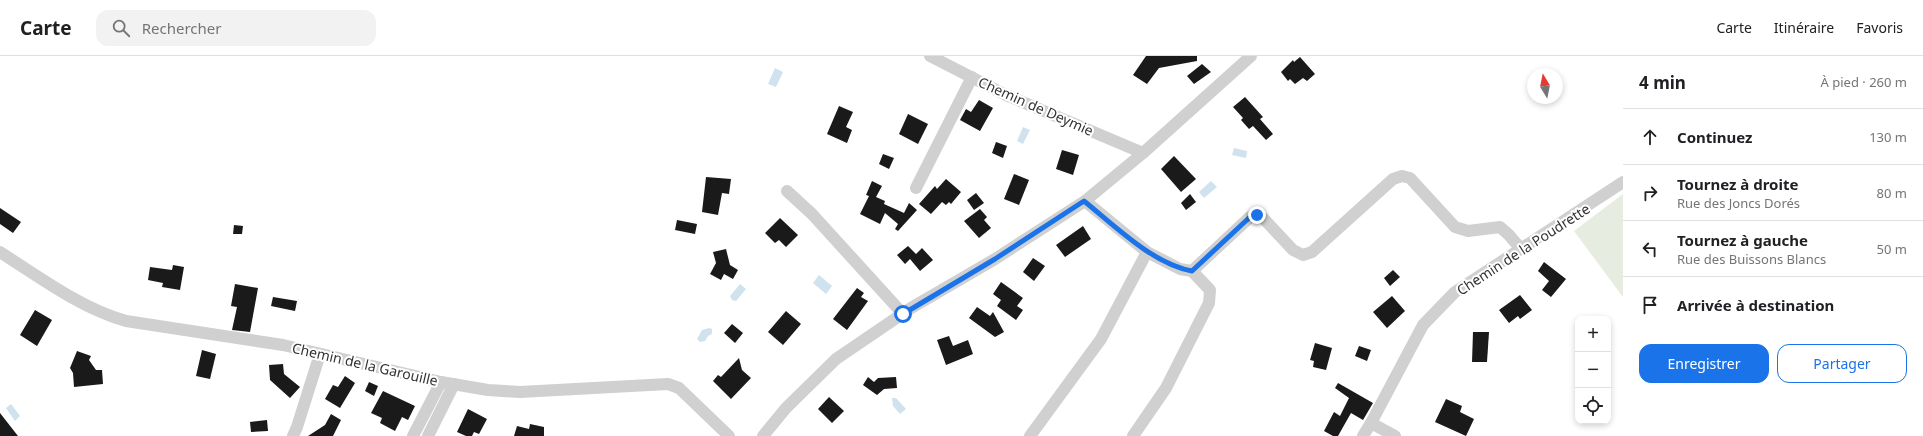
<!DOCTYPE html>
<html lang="fr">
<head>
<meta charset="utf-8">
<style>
	body { margin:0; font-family:"Noto Sans",sans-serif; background:#f2f2f2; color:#202124 }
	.controls { position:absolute; right:12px; bottom:12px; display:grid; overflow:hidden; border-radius:8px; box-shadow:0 2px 6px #0003 }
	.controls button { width:36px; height:36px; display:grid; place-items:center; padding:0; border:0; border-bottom:1px solid #e0e0e0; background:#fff; color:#202124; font:20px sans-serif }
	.compass { position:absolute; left:1527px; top:12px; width:36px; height:36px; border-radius:50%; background:#fff; box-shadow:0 2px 6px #0003; rotate:350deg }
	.stop { position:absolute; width:12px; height:12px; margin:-9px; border:3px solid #1a73e8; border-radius:50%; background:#fff }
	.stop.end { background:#1a73e8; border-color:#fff; box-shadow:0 1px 4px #0008 }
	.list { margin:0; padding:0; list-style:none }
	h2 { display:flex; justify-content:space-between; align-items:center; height:52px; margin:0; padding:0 16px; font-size:17px }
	h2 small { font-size:13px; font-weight:400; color:#757577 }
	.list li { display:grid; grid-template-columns:26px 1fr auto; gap:12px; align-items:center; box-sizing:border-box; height:56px; padding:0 16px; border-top:1px solid #e0e0e0 }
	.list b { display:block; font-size:15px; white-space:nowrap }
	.list p { margin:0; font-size:13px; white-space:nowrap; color:#757577 }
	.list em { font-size:13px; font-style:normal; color:#757577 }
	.actions { display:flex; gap:8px; padding:12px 16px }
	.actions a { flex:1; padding:9px 0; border:1px solid #1a73e8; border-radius:12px; text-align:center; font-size:14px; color:#1a73e8 }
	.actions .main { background:#1a73e8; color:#fff }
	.icon { flex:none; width:22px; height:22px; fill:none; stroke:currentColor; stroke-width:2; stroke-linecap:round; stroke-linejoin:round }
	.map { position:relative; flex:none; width:1623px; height:380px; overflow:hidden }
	header { display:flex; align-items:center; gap:24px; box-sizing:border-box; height:56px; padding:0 20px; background:#fff; border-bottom:1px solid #e0e0e0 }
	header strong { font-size:19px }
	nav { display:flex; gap:22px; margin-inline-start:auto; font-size:14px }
	.search { width:280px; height:36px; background:#f2f2f2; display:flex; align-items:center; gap:10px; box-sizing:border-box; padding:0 14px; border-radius:12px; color:#757577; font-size:15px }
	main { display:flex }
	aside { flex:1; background:#fff }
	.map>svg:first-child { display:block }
</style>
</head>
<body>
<header>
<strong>Carte</strong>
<div class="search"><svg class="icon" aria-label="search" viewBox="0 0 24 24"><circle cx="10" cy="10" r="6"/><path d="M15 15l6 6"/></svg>Rechercher</div>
<nav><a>Carte</a><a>Itinéraire</a><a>Favoris</a></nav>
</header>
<main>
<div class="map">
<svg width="1623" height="380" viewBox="0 0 1623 380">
	<rect width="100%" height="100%" fill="#fff"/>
	<path fill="#e6ecdf" d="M1623,138V241L1574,175Z"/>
	<g fill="#cfe2ee">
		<path d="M775,12L783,16L776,31L768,28Z"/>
		<path d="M1023,71L1030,74L1023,88L1017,85Z"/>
		<path d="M1234,92L1247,95L1246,102L1232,99Z"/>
		<path d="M1211,125L1217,131L1204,142L1199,136Z"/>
		<path d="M819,219L832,230L826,238L813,227Z"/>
		<path d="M740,228L746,233L736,245L732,244L730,240Z"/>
		<path d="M709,272L712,273V278L708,280L705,285L700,286L697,283L702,274Z"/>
		<path d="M892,342H896L906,353L900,358L893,350Z"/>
		<path d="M11,348L20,360L15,365L6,352Z"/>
	</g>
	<g fill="#1a1a1a">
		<path d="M1146,0H1197V5L1159,12L1147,28L1133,19Z"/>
		<path d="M1300,1L1315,18L1307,25L1303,22L1295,28L1290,23L1288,25L1281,16L1293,4L1294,6Z"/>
		<path d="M1202,8L1211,16L1194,28L1187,20Z"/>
		<path d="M1245,41L1263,61L1260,63L1273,78L1266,84L1253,70L1249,73L1241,64L1243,62L1233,51Z"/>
		<path d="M979,44L993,52L980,75L960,64L966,53L971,56Z"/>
		<path d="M839,50L853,56L846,71L852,74L847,87L827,78Z"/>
		<path d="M908,58L928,68L918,88L899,78Z"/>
		<path d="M996,86L1007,90L1003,102L992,97Z"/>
		<path d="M1062,94L1079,99L1073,119L1056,113Z"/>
		<path d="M883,98L894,102L889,113L879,108Z"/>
		<path d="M1174,100L1196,123L1181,136L1161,113Z"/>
		<path d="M1014,118L1029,124L1019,149L1004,143Z"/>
		<path d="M706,121L731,123L729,138L722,137L718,159L702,156Z"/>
		<path d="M946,123L961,136L951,148L949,146L946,149L942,146L931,158L919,148L935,130L937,133Z"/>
		<path d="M872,125L882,130L876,141L885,145L884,148L904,157L909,147L917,154L898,175L895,173L898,168L885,157L880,168L860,158L869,140L866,139Z"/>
		<path d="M976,137L984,147L974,154L967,144Z"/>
		<path d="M1190,138L1196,146L1186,154L1181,147Z"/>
		<path d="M0,152L21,166L13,177L0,168Z"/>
		<path d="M980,153L987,161L984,164L991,172L979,182L964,165Z"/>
		<path d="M780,162L798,179L786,191L779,184L775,187L765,177Z"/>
		<path d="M677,164L697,168L695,178L675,174Z"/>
		<path d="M234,169L243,170L242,178H233Z"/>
		<path d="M1083,170L1091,183L1065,201L1056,189Z"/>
		<path d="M908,190L916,198L922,192L933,204L920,215L910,203L905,208L897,199Z"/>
		<path d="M726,193L730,209L738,214L733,223L724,218L721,224L710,218L716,207L713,196Z"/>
		<path d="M1033,202L1045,210L1034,225L1023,216Z"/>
		<path d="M1544,206L1566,223L1551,241L1542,234L1549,225L1538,215Z"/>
		<path d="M173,209L184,211L180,234L162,231L163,227L148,224L150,211L172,214Z"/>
		<path d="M1393,214L1400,221L1390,230L1384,222Z"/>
		<path d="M1001,226L1023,242L1017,250L1023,254L1016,264L997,250L1001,244L993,238Z"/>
		<path d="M235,228L258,232L250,276L232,274L237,251L231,250Z"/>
		<path d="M857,232L864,237L861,241L868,245L847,274L833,263Z"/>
		<path d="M1520,239L1532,254L1520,263L1518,260L1509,267L1499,254Z"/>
		<path d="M1392,240L1405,255L1387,272L1373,256Z"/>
		<path d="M273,241L297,245L295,255L271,250Z"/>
		<path d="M977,251L990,260L993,256L1004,276L995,281L969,262Z"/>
		<path d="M35,254L52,264L37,290L20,279Z"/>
		<path d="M786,255L801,268L783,289L768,276Z"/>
		<path d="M732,268L743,277L735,287L724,277Z"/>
		<path d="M1473,276H1489L1487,306H1472Z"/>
		<path d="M949,280L953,290L968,284L973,298L946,309L937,284Z"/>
		<path d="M1315,287L1332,292L1326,314L1313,311L1314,305L1310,304Z"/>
		<path d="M1359,290L1371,294L1367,305L1355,300Z"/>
		<path d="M202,294L216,298L210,323L196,320Z"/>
		<path d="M77,295L91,300L89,304L96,314H102L103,328L74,331L73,317L70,312Z"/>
		<path d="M739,302L742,314L751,322L731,343L713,325L718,319L721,321Z"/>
		<path d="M283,308L284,318L300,331L290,342L270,324L269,309Z"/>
		<path d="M345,320L355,327L340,352L325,343L333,329L338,331Z"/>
		<path d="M868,321L874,326L878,322L896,321L897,332L884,333L877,339L863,329Z"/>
		<path d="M369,326L378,330L374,340L365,335Z"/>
		<path d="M1338,327L1373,347L1363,364L1351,357L1338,380H1333L1324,375L1334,356L1340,360L1349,342L1335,332Z"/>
		<path d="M383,335L415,350L408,364L402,361L395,375L380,367L382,362L371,357Z"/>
		<path d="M829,341L844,355L832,367L818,353Z"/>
		<path d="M1446,343L1462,350L1460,356L1474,363L1466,380L1435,366Z"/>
		<path d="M468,353L487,363L479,378L474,376L472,380H466L457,376Z"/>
		<path d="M0,357L18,380H0Z"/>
		<path d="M331,358L341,364L333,380H308L325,369Z"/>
		<path d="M267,364L268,375L251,376L250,366Z"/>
		<path d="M530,368L544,371V380H514L517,370L529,373Z"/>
	</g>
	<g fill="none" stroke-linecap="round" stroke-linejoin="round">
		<g stroke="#d0d0d0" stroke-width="12">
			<path d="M930,0L1006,39L1143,97"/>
			<path d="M916,132L972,21"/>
			<path d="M787,135L812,158L903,258"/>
			<path d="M1085,145L1147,196L1180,213L1192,215L1210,234L1209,247L1166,332L1133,380"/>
			<path d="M0,196C39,221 82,253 126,265L283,289L441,326L488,334L520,336L668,328L679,332L729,380"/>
			<path d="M1192,215L1250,161L1257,159L1263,162L1293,194L1303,199L1312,196L1393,123L1402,120L1410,122L1455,171L1468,175L1500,171L1509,179L1521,193"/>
			<path d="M293,380L297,371L320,298"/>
			<path d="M413,380L441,326"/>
			<path d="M428,380L454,328"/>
			<path d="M763,380L786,352L836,303L911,252L995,203L1085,145L1143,97L1251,0"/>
			<path d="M1030,380L1101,283L1147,196"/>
			<path d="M1363,380L1371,367"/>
			<path d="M1395,380L1371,367L1423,269L1455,236L1623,126"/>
		</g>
	</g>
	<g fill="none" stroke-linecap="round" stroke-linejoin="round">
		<path stroke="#1a73e8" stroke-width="5" d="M903,258L995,203L1084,145C1115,170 1153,208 1192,215L1250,161L1257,159"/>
	</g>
	<g text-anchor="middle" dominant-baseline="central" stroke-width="4" stroke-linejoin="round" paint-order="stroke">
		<g font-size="14" fill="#333" stroke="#fff">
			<text transform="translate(1036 50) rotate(24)">Chemin de Deymie</text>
			<text transform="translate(1523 193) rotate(-33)">Chemin de la Poudrette</text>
			<text transform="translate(365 308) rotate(13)">Chemin de la Garouille</text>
		</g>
	</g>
</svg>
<div class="controls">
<button>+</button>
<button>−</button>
<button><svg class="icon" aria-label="locate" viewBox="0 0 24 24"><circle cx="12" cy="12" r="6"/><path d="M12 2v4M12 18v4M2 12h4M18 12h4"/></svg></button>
</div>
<svg class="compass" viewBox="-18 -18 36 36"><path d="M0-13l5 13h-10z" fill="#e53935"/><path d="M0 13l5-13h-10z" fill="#757577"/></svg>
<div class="stop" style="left:903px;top:258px"></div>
<div class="stop end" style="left:1257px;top:159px"></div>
</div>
<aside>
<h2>4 min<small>À pied · 260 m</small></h2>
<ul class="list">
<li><svg class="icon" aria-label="ahead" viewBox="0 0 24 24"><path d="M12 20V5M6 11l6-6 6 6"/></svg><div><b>Continuez</b></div><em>130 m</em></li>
<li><svg class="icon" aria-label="right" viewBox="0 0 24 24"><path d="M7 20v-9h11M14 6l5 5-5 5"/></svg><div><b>Tournez à droite</b><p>Rue des Joncs Dorés</p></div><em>80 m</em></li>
<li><svg class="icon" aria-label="left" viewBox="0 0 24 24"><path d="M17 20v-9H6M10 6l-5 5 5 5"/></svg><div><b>Tournez à gauche</b><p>Rue des Buissons Blancs</p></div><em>50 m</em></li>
<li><svg class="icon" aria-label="arrive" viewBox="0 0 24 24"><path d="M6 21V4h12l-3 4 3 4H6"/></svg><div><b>Arrivée à destination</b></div></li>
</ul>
<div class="actions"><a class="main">Enregistrer</a><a>Partager</a></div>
</aside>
</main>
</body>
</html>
